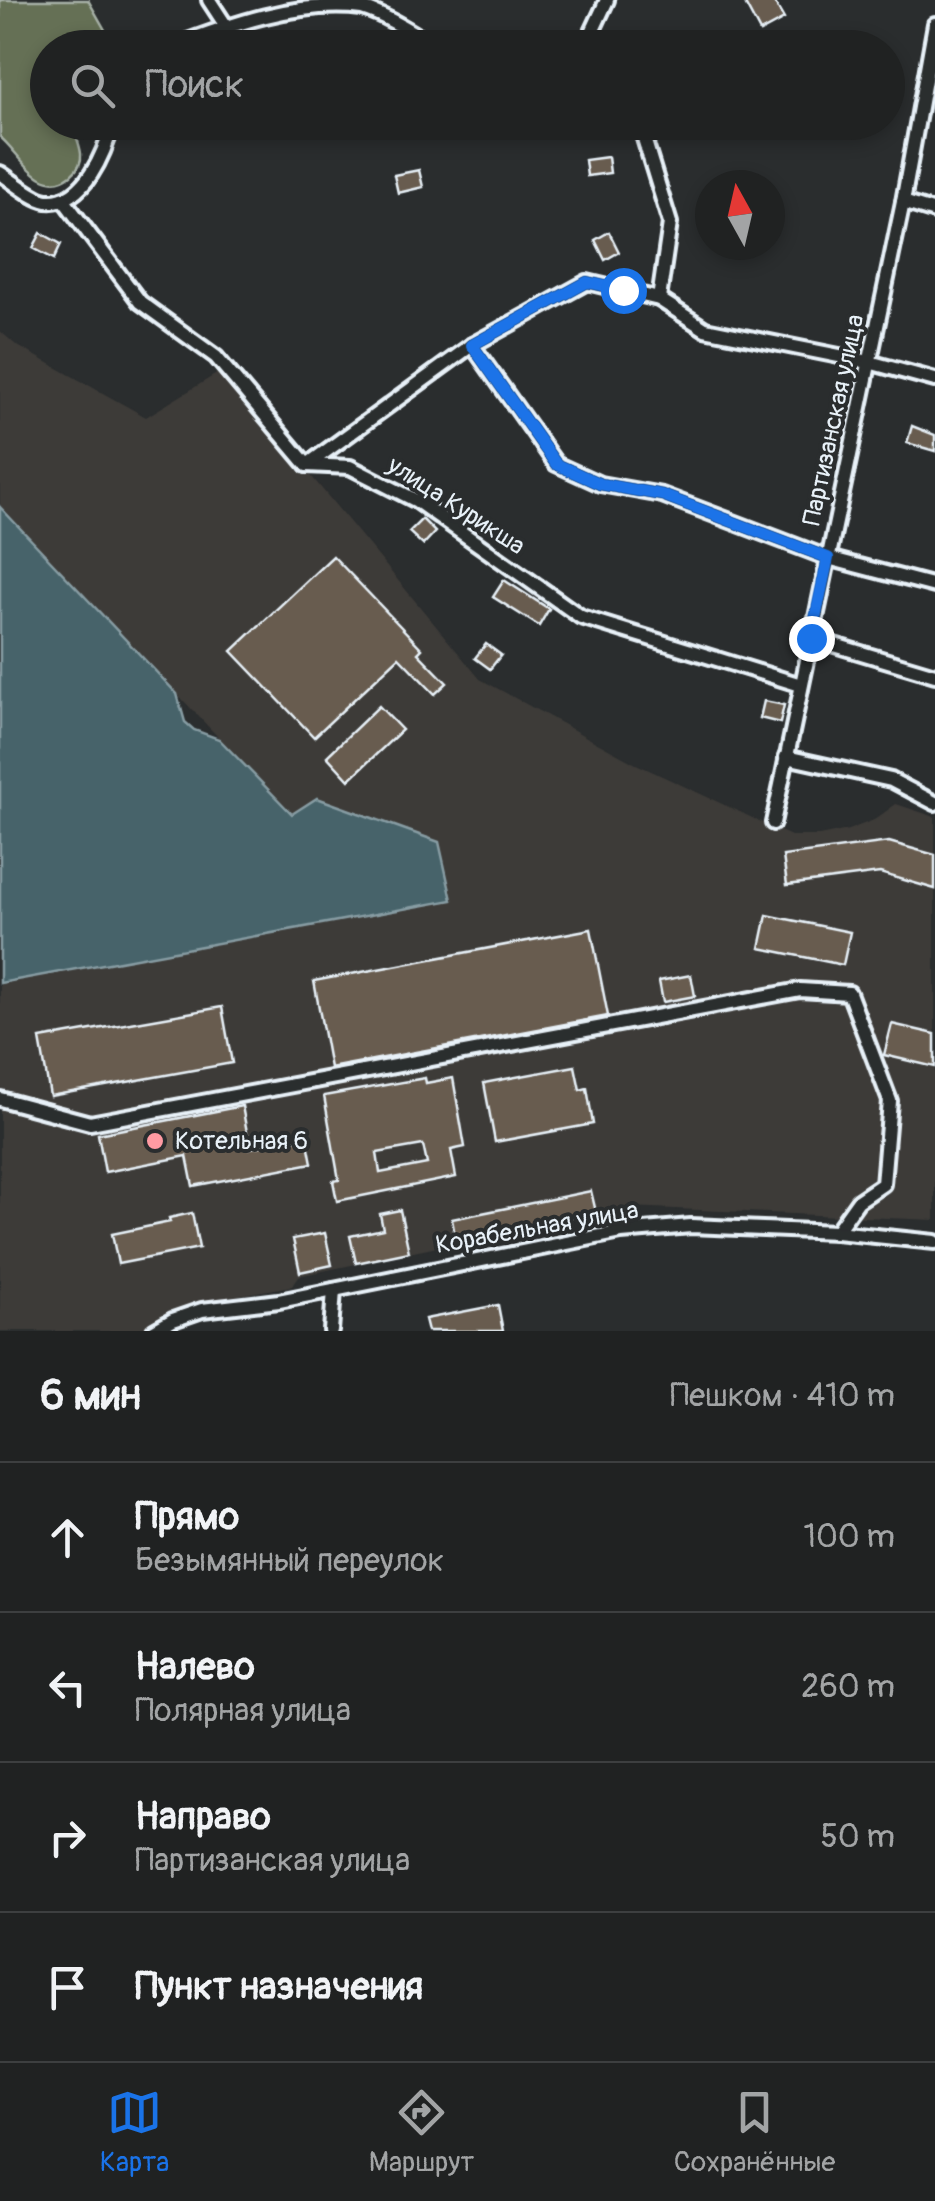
<!DOCTYPE html>
<html lang="ru">
<head>
<meta charset="utf-8">
<style>
	body { margin:0; font-family:Pangolin,sans-serif; background:#2d2f2f; color:#f1f3f6 }
	.compass { position:absolute; left:695px; top:170px; width:90px; height:90px; border-radius:50%; background:#202222; box-shadow:0 5px 15px #0003; rotate:352deg }
	.stop { position:absolute; width:30px; height:30px; margin:-22px; border:8px solid #1a73e8; border-radius:50%; background:#fff }
	.stop.end { background:#1a73e8; border-color:#fff; box-shadow:0 2px 10px #0008 }
	.list { margin:0; padding:0; list-style:none }
	h2 { display:flex; justify-content:space-between; align-items:center; height:130px; margin:0; padding:0 40px; font-size:42px }
	h2 small { font-size:32px; font-weight:400; color:#a2a4a5 }
	.list li { display:grid; grid-template-columns:65px 1fr auto; gap:30px; align-items:center; box-sizing:border-box; height:150px; padding:0 40px; border-top:2px solid #3d3f40 }
	.list b { display:block; font-size:38px; white-space:nowrap }
	.list p { margin:0; font-size:32px; white-space:nowrap; color:#a2a4a5 }
	.list em { font-size:32px; font-style:normal; color:#a2a4a5 }
	.icon { flex:none; width:55px; height:55px; fill:none; stroke:currentColor; stroke-width:2; stroke-linecap:round; stroke-linejoin:round }
	.map { position:relative; flex:none; width:935px; height:1331px; overflow:hidden }
	.search { position:absolute; background:#202222; box-shadow:0 5px 15px #0003; left:30px; right:30px; top:30px; height:110px; display:flex; align-items:center; gap:25px; box-sizing:border-box; padding:0 35px; border-radius:55px; color:#a2a4a5; font-size:38px }
	.sheet { height:730px; background:#202222 }
	nav { display:flex; justify-content:space-around; align-items:center; box-sizing:border-box; height:140px; border-top:2px solid #3d3f40; background:#202222; font-size:28px; color:#a2a4a5 }
	nav a { display:grid; justify-items:center; gap:5px }
	nav .on { color:#1a73e8 }
	.map>svg:first-child { display:block }
</style>
</head>
<body>
<div class="map">
<svg width="935" height="1331" viewBox="0 0 935 1331">
	<rect width="100%" height="100%" fill="#2a2d2e"/>
	<filter id="ink" filterUnits="userSpaceOnUse"><feTurbulence type="fractalNoise" baseFrequency=".01" numOctaves="2"/><feDisplacementMap in="SourceGraphic" scale="20" xChannelSelector="R" yChannelSelector="G"/><feConvolveMatrix kernelMatrix="1 2 1 2 8 2 1 2 1" color-interpolation-filters="sRGB"/></filter>
	<g filter="url(#ink)">
		<path fill="#3d3b38" d="M0,331L16,345L146,417L223,370L480,679L634,763L791,836H819L848,830L874,820L896,804L935,817V1220L629,1207L299,1276L292,1286L200,1302L152,1331H0V983L451,900L292,815L0,507Z"/>
		<path fill="#656f55" stroke="#a6b0a6" stroke-width="2.5" d="M0,0H88L105,30L107,40L102,47L48,48V122L73,123C74,134 80,143 81,154C82,163 77,170 71,175C41,199 19,152 0,137Z"/>
		<path fill="#46646a" stroke="#879ca3" stroke-width="2.5" d="M0,507L177,694L185,722L194,730L219,739L292,814L317,798L439,842L452,900L0,983Z"/>
		<g fill="#685c4f" stroke="#e8f1f8" stroke-width="2.5" fill-rule="evenodd">
			<path d="M743,0H773L784,19L760,32Z"/>
			<path d="M608,157L610,173L587,176L585,160Z"/>
			<path d="M419,170L423,187L398,193L394,175Z"/>
			<path d="M609,232L619,252L605,260L595,240Z"/>
			<path d="M41,233L61,244L54,259L33,248Z"/>
			<path d="M912,426L935,435V451L907,443Z"/>
			<path d="M422,519L435,532L423,545L409,532Z"/>
			<path d="M333,556L422,649L418,653L447,683L435,694L399,657L314,737L232,651Z"/>
			<path d="M504,580L549,609L539,626L493,597Z"/>
			<path d="M486,644L501,655L490,669L475,658Z"/>
			<path d="M764,701L784,705L780,723L760,718Z"/>
			<path d="M379,706L402,730L349,780L327,756Z"/>
			<path d="M889,842L935,855V889L880,873L787,885L783,856Z"/>
			<path d="M767,915L850,932L843,965L760,948Z"/>
			<path d="M591,929L608,1016L330,1068L314,981Z"/>
			<path d="M691,975L695,996L663,1002L659,981Z"/>
			<path d="M222,1007L232,1063L50,1096L40,1039Z"/>
			<path d="M892,1024L935,1034V1067L884,1055Z"/>
			<path d="M575,1066L580,1090L587,1088L593,1124L495,1142L484,1083Z"/>
			<path d="M425,1078L426,1083L453,1078L465,1147L451,1150L456,1177L337,1201L333,1181L339,1180L324,1096ZM423,1145L427,1164L380,1173L377,1153Z"/>
			<path d="M242,1106L250,1148L307,1137L312,1163L193,1186L187,1156L105,1172L98,1134Z"/>
			<path d="M591,1191L596,1212L456,1241L452,1219Z"/>
			<path d="M400,1210L409,1252L356,1263L350,1236L383,1229L380,1214Z"/>
			<path d="M192,1213L199,1248L118,1264L112,1234L170,1222L169,1218Z"/>
			<path d="M325,1233L332,1265L300,1272L293,1239Z"/>
			<path d="M498,1305L503,1331H428L425,1319Z"/>
		</g>
		<g fill="none" stroke-linecap="round" stroke-linejoin="round">
			<defs>
				<g id="minor">
					<path d="M209,0L226,26"/>
					<path d="M169,48C229,25 298,0 362,8C388,16 414,34 438,48"/>
					<path d="M576,48L586,45L607,0"/>
					<path d="M639,122L670,223L659,299"/>
					<path d="M0,173C13,181 33,199 47,201C85,204 105,152 113,122"/>
					<path d="M63,199L140,302L216,357L307,465L350,467L417,501L581,617L801,685"/>
					<path d="M903,202L935,212"/>
					<path d="M472,345L556,464L600,484L662,495L828,558L935,586"/>
					<path d="M307,465L472,345L587,282L659,299L705,329L869,362L935,380"/>
					<path d="M811,638L935,675"/>
					<path d="M786,757L891,780L935,803"/>
					<path d="M773,823L903,202L935,24"/>
					<path d="M0,1099L90,1123L800,990L849,993L890,1101L883,1184L858,1201L836,1232"/>
					<path d="M154,1331L173,1320L202,1310L279,1301L621,1232L691,1226L836,1232L935,1242"/>
					<path d="M331,1331L334,1290"/>
				</g>
			</defs>
			<use href="#minor" stroke="#e8f1f8" stroke-width="20"/>
			<use href="#minor" stroke="#2a2d2e" stroke-width="12"/>
		</g>
	</g>
	<g fill="none" stroke-linecap="round" stroke-linejoin="round" filter="url(#ink)">
		<path stroke="#1a73e8" stroke-width="12" d="M623,290L587,282L472,345L556,464L600,484L662,495L828,558L811,638"/>
	</g>
	<circle fill="#ff9aa2" stroke="#2a2d2e" stroke-width="4" cx="155" cy="1141" r="10"/>
	<g text-anchor="middle" dominant-baseline="central" stroke-width="8" stroke-linejoin="round" paint-order="stroke">
		<g font-size="25" fill="#e8f1f8" stroke="#2a2d2e">
			<text transform="translate(834 420) rotate(-78)">Партизанская улица</text>
			<text transform="translate(456 506) rotate(33)">улица Курикша</text>
			<text transform="translate(537 1228) rotate(-10)">Корабельная улица</text>
		</g>
		<g font-size="25" fill="#e8f1f8" stroke="#2a2d2e" text-anchor="start">
			<text x="175" y="1141">Котельная 6</text>
		</g>
	</g>
</svg>
<svg class="compass" viewBox="-18 -18 36 36"><path d="M0-13l5 13h-10z" fill="#e53935"/><path d="M0 13l5-13h-10z" fill="#a2a4a5"/></svg>
<div class="stop" style="left:623px;top:290px"></div>
<div class="stop end" style="left:811px;top:638px"></div>
<div class="search"><svg class="icon" aria-label="search" viewBox="0 0 24 24"><circle cx="10" cy="10" r="6"/><path d="M15 15l6 6"/></svg>Поиск</div>
</div>
<section class="sheet">
<h2>6 мин<small>Пешком · 410 m</small></h2>
<ul class="list">
<li><svg class="icon" aria-label="ahead" viewBox="0 0 24 24"><path d="M12 20V5M6 11l6-6 6 6"/></svg><div><b>Прямо</b><p>Безымянный переулок</p></div><em>100 m</em></li>
<li><svg class="icon" aria-label="left" viewBox="0 0 24 24"><path d="M17 20v-9H6M10 6l-5 5 5 5"/></svg><div><b>Налево</b><p>Полярная улица</p></div><em>260 m</em></li>
<li><svg class="icon" aria-label="right" viewBox="0 0 24 24"><path d="M7 20v-9h11M14 6l5 5-5 5"/></svg><div><b>Направо</b><p>Партизанская улица</p></div><em>50 m</em></li>
<li><svg class="icon" aria-label="arrive" viewBox="0 0 24 24"><path d="M6 21V4h12l-3 4 3 4H6"/></svg><div><b>Пункт назначения</b></div></li>
</ul>
</section>
<nav>
<a class="on"><svg class="icon" aria-label="map" viewBox="0 0 24 24"><path d="M3 6l6-2 6 2 6-2v14l-6 2-6-2-6 2zM9 4v14M15 6v14"/></svg>Карта</a>
<a><svg class="icon" aria-label="directions" viewBox="0 0 24 24"><path d="M12 3l9 9-9 9-9-9zM9 14v-3h6M13 9l2 2-2 2"/></svg>Маршрут</a>
<a><svg class="icon" aria-label="saved" viewBox="0 0 24 24"><path d="M7 4h10v16l-5-4-5 4z"/></svg>Сохранённые</a>
</nav>
</body>
</html>
